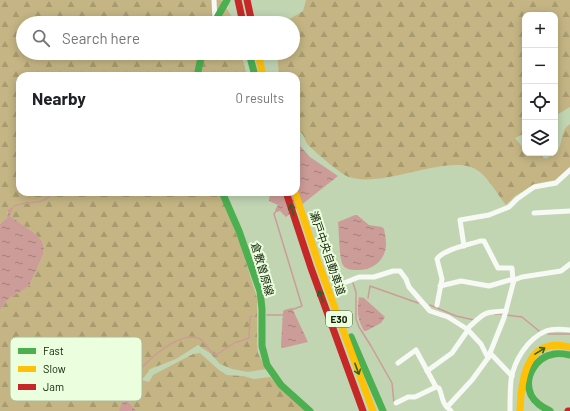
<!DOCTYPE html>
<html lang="en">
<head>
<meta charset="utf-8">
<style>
	body { margin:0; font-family:Barlow,"Noto Sans JP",sans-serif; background:#f2f2f2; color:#202124 }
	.controls { position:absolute; right:12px; top:12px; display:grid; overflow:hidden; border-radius:8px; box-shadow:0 2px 10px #0003 }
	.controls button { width:36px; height:36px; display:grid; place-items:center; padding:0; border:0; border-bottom:1px solid #e0e0e0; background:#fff; color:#202124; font:20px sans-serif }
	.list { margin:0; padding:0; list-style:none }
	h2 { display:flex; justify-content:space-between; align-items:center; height:52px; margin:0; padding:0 16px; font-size:17px }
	h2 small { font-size:13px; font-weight:400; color:#757577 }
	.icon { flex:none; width:22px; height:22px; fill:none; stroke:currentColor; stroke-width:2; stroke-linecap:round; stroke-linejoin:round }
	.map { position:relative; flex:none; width:570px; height:411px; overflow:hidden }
	.search { position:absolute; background:#fff; box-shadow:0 2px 10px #0003; left:16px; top:16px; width:284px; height:44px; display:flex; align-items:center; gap:10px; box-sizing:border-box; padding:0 14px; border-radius:22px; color:#757577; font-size:15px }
	.panel { position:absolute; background:#fff; box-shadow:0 2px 10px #0003; left:16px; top:72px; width:284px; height:124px; border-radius:12px }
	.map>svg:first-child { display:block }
</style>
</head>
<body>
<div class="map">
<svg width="570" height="411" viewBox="0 0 570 411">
	<defs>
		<pattern id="forest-firs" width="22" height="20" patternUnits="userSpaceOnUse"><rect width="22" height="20" fill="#c5b584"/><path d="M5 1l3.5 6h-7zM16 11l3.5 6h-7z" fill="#a89b70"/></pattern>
		<pattern id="water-ripples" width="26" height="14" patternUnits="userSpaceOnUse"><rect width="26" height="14" fill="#cc9c98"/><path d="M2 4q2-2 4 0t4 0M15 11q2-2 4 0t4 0" fill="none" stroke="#a47f7a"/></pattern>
	</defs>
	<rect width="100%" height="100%" fill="#c1d5b3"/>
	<g fill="url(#forest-firs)">
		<path d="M0,0H221L234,20V23H23V53H241L247,76H20V192H223L225,205L242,249L257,298V344L258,353L266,369L248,372L232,369L220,364L211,354L198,345L176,359L150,369L142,380L149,382L153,375L193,354L200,353L219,370L227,375L243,376L254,379L270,377L288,395L308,411H136L127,400L119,411H0V310L9,298L25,289L30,284L43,255L44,249L42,241L33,232L10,216L13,207L7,212V218L0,224Z"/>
		<path d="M306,0H570V107L555,116V15H525V133L515,138L525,150V153H527L530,156L540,155L546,159C551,155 556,153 559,148C563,140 561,129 570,124V167L555,180L535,184L515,196L506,205C497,194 489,178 477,170C451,152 383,189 349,177C343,176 314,151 308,145C305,142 305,138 303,135C301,132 298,131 296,129V76H279L277,53H293V23H283L303,11Z"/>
	</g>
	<g fill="url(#water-ripples)">
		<path d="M296,146H300L310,157L338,176L286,217L280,211L277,212L275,210L278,205L269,201L270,192H296Z"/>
		<path d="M14,206L10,216L33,232L42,241L44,249L43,255L30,284L25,289L9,298L0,310V224L7,218L8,210Z"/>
		<path d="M355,215H357L369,225L382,227L384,229C385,234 386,239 386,244C386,260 372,271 357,270C353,270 346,270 343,265C339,260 339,230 338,222Z"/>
		<path d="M359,297L364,298L385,317L381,323L366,331H364C357,318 357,312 359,297Z"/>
		<path d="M292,308L308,342L283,348L281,347V344L283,312L284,310Z"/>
		<path d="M127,400L136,411H119L122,403Z"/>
	</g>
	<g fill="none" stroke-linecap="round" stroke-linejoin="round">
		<g stroke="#cc9c98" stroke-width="1.5">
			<path d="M14,206C29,199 41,208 53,192"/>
			<path d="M277,210L274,214L302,306L291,310"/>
			<path d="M353,283L356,292V319L359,327L371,346L392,383L394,403"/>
			<path d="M368,298L370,286L418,303"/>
			<path d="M430,305L456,316L474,320"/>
			<path d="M495,314H503"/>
			<path d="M267,315H283"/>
			<path d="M507,315L522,317L539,331"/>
			<path d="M548,334H570"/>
			<path d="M126,401C130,393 129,385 134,378C142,363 179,331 198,338C206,341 208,352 216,355L234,343L249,338L250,317L252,316"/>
		</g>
		<g stroke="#f6f9f4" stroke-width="5">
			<path d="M214,0L215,21"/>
			<path d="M534,213L570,211"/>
			<path d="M464,246L460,220L489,215L509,207L517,199L534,187L556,183L570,170"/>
			<path d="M344,283L359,277H374L393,271H400L406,279L409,287L430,311L448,317L467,329C485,313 481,312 506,311"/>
			<path d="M440,286L461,281L489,286L510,280H514"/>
			<path d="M437,305L442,279L437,259C444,249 468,245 480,241H484L498,268H512L513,280"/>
			<path d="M467,329L481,344L488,358"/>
			<path d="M490,353L512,376"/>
			<path d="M398,363L416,350L436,387L439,388C442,394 442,403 447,407"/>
			<path d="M427,371L452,353L468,330"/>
			<path d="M396,403L408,397H415L436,387"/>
			<path d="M451,411L447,407L472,380L488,358L504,318L514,280L522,277L561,271L570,264"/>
			<path d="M510,411C510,401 510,390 511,380C514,361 527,339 546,331C553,328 562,329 570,330"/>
		</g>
		<g stroke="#4caf50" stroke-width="7">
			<path d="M214,23L227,0"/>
			<path d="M249,53L255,76"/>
			<path d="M197,76L202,53"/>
			<path d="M222,192L239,231L260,291L262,309V346L267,365L281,385L310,411"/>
			<path d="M351,337L383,411"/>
			<path d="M550,411C542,407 535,403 531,395C523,377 536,357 554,354C559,353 565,354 570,355"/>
		</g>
		<g stroke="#ffc107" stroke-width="7">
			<path d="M258,53L263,76"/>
			<path d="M295,192L319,265L373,411"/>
			<path d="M520,411C521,380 526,336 570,347"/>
		</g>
		<g stroke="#c62828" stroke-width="7">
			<path d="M238,0L243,23"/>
			<path d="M247,0L252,23"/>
			<path d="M286,192L311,268L363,411"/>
			<path d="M568,411H570"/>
		</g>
	</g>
	<defs><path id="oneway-shaft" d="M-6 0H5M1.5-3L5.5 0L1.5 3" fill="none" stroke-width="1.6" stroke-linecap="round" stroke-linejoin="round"/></defs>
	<g stroke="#2d6128">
		<use href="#oneway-shaft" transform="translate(292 210) rotate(-108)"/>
		<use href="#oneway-shaft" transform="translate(321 296) rotate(-110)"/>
		<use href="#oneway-shaft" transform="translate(540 351) rotate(-32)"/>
		<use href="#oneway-shaft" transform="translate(357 369) rotate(70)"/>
	</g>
	<g text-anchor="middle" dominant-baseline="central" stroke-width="4" stroke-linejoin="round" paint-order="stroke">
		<rect fill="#ebffde" stroke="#546448" stroke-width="1" x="326" y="311" width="26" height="16" rx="3"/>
		<g font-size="10" font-weight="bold" fill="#132108">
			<text x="339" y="319">E30</text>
		</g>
		<g font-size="11" fill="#132108" stroke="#ebffde">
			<text transform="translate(328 253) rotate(71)">瀬戸中央自動車道</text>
			<text transform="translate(263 269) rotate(74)">倉敷曽原線</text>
		</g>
	</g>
	<rect x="10" y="337" width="132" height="64" rx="6" fill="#ebffde" stroke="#aabc9e" stroke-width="1"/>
	<rect x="18" y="348" width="18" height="6" fill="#4caf50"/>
	<rect x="18" y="366" width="18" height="6" fill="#ffc107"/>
	<rect x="18" y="384" width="18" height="6" fill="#c62828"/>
	<g font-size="11" fill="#132108">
		<text x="43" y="355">Fast</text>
		<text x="43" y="373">Slow</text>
		<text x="43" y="391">Jam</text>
	</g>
</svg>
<div class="controls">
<button>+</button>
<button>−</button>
<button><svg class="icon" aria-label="locate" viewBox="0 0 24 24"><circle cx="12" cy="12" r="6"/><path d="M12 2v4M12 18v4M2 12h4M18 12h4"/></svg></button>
<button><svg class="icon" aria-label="layers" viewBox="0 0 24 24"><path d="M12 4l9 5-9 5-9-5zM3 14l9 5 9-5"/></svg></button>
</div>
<div class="search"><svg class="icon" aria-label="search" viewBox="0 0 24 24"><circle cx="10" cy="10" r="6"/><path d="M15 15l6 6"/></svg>Search here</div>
<section class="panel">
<h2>Nearby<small>0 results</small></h2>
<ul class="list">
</ul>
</section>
</div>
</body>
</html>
